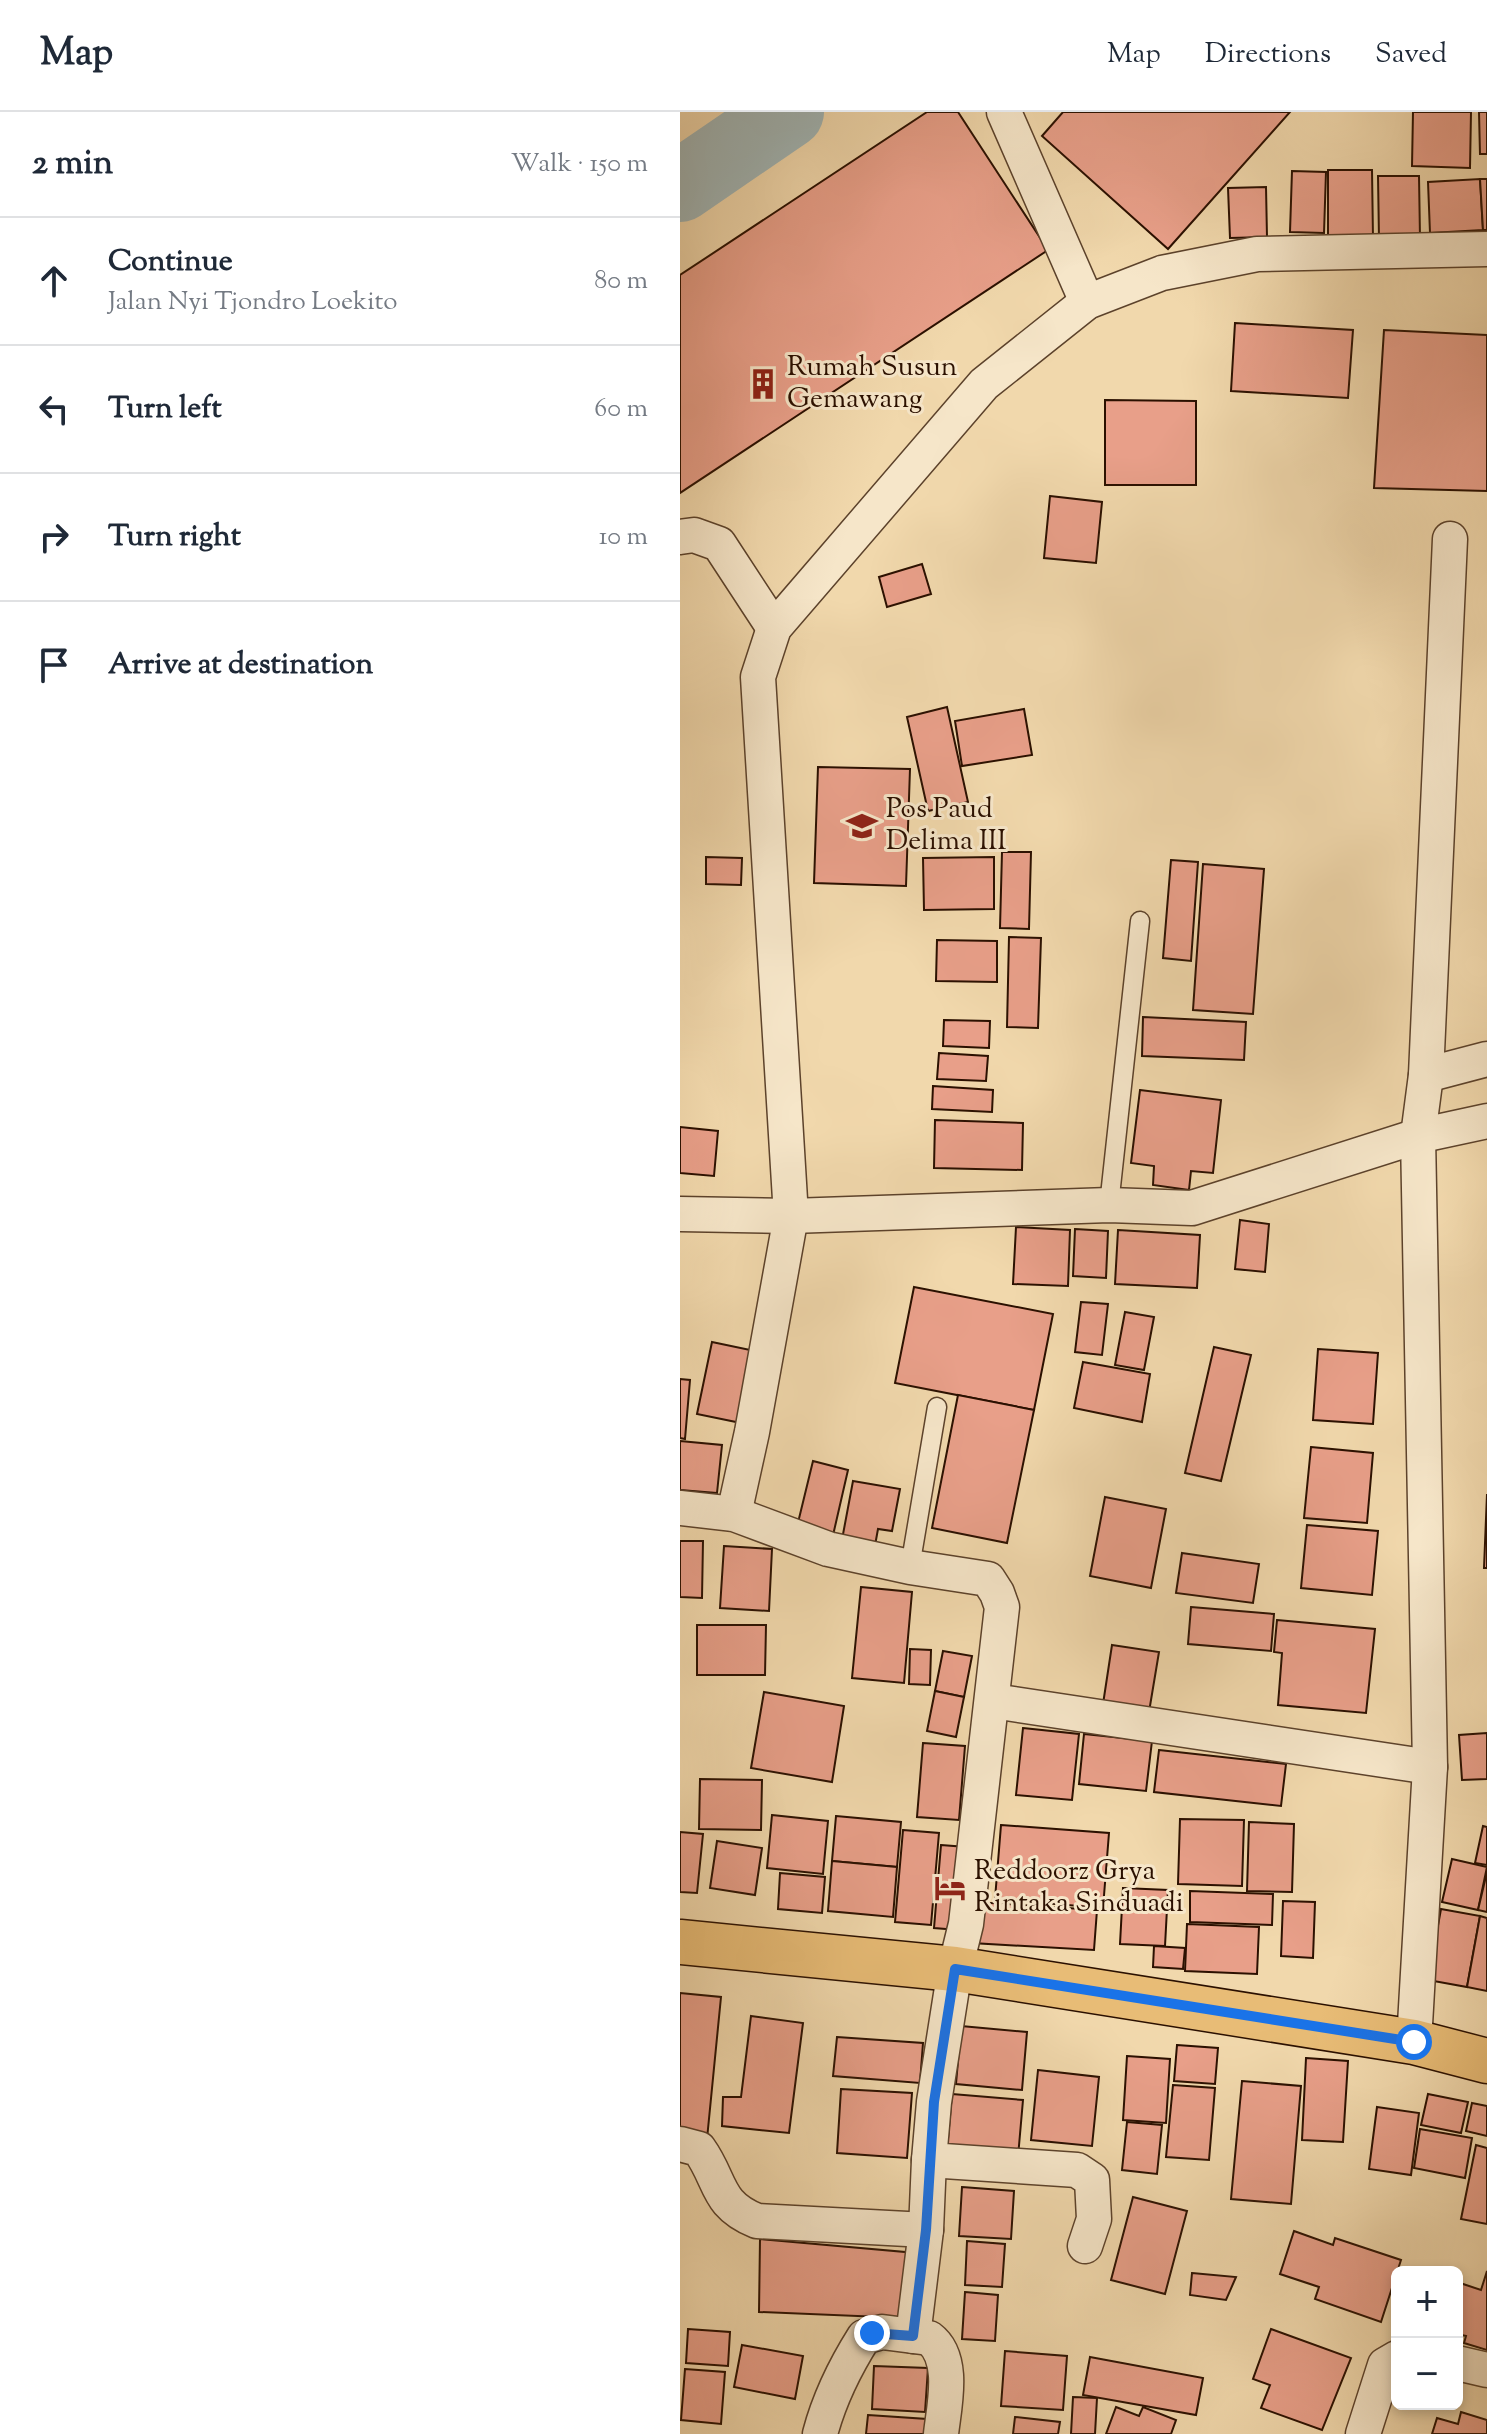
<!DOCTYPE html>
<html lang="en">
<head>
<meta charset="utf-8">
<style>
	body { margin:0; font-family:"Sorts Mill Goudy",serif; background:#f6f6f7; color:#1f2937 }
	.controls { position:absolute; right:24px; bottom:24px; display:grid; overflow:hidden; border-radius:12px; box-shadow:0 4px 12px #0003 }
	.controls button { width:72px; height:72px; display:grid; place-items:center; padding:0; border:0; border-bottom:2px solid #e0e1e3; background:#fff; color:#1f2937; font:40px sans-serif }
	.stop { position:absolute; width:24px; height:24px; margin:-18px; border:6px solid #1a73e8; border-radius:50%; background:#fff }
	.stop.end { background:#1a73e8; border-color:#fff; box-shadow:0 2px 8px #0008 }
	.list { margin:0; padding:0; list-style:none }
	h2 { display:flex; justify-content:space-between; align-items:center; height:104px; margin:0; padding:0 32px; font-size:34px }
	h2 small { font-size:26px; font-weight:400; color:#747a83 }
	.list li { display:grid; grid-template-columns:52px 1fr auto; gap:24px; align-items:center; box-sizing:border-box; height:128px; padding:0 32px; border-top:2px solid #e0e1e3 }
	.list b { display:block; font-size:30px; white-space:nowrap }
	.list p { margin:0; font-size:26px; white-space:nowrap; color:#747a83 }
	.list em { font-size:26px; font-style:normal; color:#747a83 }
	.icon { flex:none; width:44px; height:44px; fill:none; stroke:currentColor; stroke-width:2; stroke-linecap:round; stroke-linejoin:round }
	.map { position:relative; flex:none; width:807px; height:2322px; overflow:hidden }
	header { display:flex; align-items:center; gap:48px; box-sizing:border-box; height:112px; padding:0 40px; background:#fff; border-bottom:2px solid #e0e1e3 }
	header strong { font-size:38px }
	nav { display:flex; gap:44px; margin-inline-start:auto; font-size:28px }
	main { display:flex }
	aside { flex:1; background:#fff }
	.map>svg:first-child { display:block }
</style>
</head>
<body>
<header>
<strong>Map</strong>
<nav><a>Map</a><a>Directions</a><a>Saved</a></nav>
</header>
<main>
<aside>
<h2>2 min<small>Walk · 150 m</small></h2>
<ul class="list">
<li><svg class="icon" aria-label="ahead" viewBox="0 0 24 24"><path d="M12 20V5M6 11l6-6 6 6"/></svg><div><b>Continue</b><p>Jalan Nyi Tjondro Loekito</p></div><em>80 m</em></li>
<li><svg class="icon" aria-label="left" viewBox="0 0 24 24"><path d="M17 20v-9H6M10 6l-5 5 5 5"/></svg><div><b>Turn left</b></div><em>60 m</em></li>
<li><svg class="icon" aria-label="right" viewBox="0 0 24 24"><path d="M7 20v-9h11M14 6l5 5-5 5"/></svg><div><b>Turn right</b></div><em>10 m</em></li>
<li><svg class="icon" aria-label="arrive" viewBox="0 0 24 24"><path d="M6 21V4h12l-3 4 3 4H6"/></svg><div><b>Arrive at destination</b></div></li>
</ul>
</aside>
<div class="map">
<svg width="807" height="2322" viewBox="0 0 807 2322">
	<rect width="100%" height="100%" fill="#f1d8ac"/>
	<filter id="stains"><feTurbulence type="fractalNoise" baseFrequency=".0025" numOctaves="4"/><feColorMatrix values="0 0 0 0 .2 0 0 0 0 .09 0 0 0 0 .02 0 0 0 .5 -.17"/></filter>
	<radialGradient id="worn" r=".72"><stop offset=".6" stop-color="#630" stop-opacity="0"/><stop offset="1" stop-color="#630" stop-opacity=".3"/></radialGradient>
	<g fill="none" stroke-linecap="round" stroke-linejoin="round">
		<path stroke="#a1b6b6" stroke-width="72" d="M0,74L108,0"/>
	</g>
	<g fill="#e89f89" stroke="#2b1000" stroke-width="2">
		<path d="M247,0H278L368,138L0,381V163Z"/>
		<path d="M383,0H610L488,137L362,24Z"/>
		<path d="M733,0H791L790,56L732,54Z"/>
		<path d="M799,0H807V42H800Z"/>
		<path d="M648,58H692L693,126H648Z"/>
		<path d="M612,59L646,60L644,121L610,120Z"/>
		<path d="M698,64H739L740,126L699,127Z"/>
		<path d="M800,67L803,118L750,121L748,70Z"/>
		<path d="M800,67H807V118H803Z"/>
		<path d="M586,75L587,125L550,126L548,76Z"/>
		<path d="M555,211L673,218L668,286L551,279Z"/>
		<path d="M704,218L807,223V379L694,376Z"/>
		<path d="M425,288L516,289V373H425Z"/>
		<path d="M370,384L422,390L416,451L364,446Z"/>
		<path d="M242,452L251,482L207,495L199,465Z"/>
		<path d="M267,595L288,690L248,699L227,605Z"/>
		<path d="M344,597L352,643L282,654L275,609Z"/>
		<path d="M138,655L230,657L226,774L134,771Z"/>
		<path d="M322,740H351L349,817L320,816Z"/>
		<path d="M26,745L62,746L61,773L26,772Z"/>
		<path d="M314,745V797L244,798L243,746Z"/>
		<path d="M491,748L518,750L511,849L483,846Z"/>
		<path d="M523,752L584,757L573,902L513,898Z"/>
		<path d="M329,825L361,826L358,916L327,915Z"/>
		<path d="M257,828L317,829V870L256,869Z"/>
		<path d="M463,905L566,910L564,948L462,944Z"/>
		<path d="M264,908L310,909L309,936L263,934Z"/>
		<path d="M259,941L308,944L306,969L257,967Z"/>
		<path d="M253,974L313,978L312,1000L252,997Z"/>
		<path d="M460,978L541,988L533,1061L511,1059L509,1078L473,1073L474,1054L451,1051Z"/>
		<path d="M255,1008L343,1011L342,1058L254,1056Z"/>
		<path d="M0,1015L38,1019L34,1064L0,1061Z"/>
		<path d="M560,1108L589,1112L585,1160L555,1157Z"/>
		<path d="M336,1115L390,1118L388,1174L333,1172Z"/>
		<path d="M395,1117L428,1119L426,1166L393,1164Z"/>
		<path d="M438,1118L520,1123L517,1176L435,1172Z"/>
		<path d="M234,1175L373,1202L354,1298L215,1271Z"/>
		<path d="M401,1190L428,1192L422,1243L395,1240Z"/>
		<path d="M445,1200L474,1205L464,1258L435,1253Z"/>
		<path d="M32,1230L75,1239L61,1311L17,1302Z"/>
		<path d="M534,1235L571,1243L541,1369L505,1361Z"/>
		<path d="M638,1237L698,1241L693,1312L633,1308Z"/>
		<path d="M403,1250L470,1262L462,1310L394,1296Z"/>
		<path d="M0,1267L10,1268L5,1327L0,1326Z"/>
		<path d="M278,1283L354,1298L327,1431L252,1416Z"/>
		<path d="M0,1329L42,1333L37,1381L0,1378Z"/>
		<path d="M631,1335L693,1341L687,1411L624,1406Z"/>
		<path d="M133,1349L168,1358L151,1432L115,1423Z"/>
		<path d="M173,1369L220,1377L212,1419L198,1417L194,1439L161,1433Z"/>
		<path d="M807,1382V1456H804Z"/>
		<path d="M425,1385L486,1397L471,1476L410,1464Z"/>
		<path d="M627,1413L698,1419L692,1483L621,1476Z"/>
		<path d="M0,1429H23L22,1486L0,1485Z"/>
		<path d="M44,1434L92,1437L89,1499L40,1496Z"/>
		<path d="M502,1441L579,1452L573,1491L496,1481Z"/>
		<path d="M181,1475L232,1480L224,1571L172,1566Z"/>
		<path d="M511,1495L594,1502L591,1539L508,1532Z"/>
		<path d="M597,1508L695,1517L686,1601L598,1593L602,1541L594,1540Z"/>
		<path d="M17,1513H86L85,1563H17Z"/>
		<path d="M432,1533L479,1540L469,1600L423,1592Z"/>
		<path d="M230,1537L251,1538L250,1573L229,1572Z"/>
		<path d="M263,1539L292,1544L284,1585L255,1579Z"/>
		<path d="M255,1579L284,1585L276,1625L247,1619Z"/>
		<path d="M84,1580L164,1594L152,1670L71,1656Z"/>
		<path d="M343,1616L399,1622L392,1688L336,1683Z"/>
		<path d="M807,1621V1667L782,1668L779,1623Z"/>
		<path d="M404,1622L472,1629L466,1679L399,1672Z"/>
		<path d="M243,1631L285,1634L279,1708L237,1705Z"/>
		<path d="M479,1638L606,1652L601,1694L474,1680Z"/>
		<path d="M20,1667L82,1668L81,1718L19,1717Z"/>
		<path d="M92,1703L148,1709L143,1762L87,1756Z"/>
		<path d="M156,1704L221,1710L217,1755L152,1749Z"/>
		<path d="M500,1707L564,1708L562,1774L498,1772Z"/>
		<path d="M569,1710L614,1712L612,1780L567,1779Z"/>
		<path d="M321,1713L429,1721L423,1796L315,1787Z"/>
		<path d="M803,1714L807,1715V1753L795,1751Z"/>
		<path d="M223,1718L259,1721L251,1813L215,1810Z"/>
		<path d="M0,1720L23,1722L17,1781L0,1780Z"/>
		<path d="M37,1729L82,1736L75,1783L30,1776Z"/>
		<path d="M261,1733L286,1735L278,1818L254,1816Z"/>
		<path d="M772,1747L807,1755L798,1798L762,1790Z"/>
		<path d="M152,1749L217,1755L213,1805L148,1799Z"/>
		<path d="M807,1760V1800L798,1798Z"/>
		<path d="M100,1761L145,1765L142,1801L98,1797Z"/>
		<path d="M443,1776L488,1778L485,1834L440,1832Z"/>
		<path d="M510,1779L593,1782L592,1813L510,1810Z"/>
		<path d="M603,1789L635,1790L633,1846L601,1844Z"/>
		<path d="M295,1790L417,1798L414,1838L292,1831Z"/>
		<path d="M761,1797L800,1804L787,1875L748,1868Z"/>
		<path d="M800,1804L807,1806V1879L787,1875Z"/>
		<path d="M507,1812L579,1815L577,1862L505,1859Z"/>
		<path d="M474,1834L505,1836L503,1857L473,1855Z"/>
		<path d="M0,1881L41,1885L27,2027L0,2025Z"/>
		<path d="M71,1904L123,1911L109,2021L42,2014L43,1985H61Z"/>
		<path d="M281,1914L347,1920L342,1978L276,1972Z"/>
		<path d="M157,1925L243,1931L240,1971L153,1964Z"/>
		<path d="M497,1933L538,1936L535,1972L494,1969Z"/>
		<path d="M447,1944L490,1947L486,2011L443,2008Z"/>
		<path d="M626,1946L668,1949L663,2030L622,2028Z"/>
		<path d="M358,1958L419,1965L412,2034L351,2028Z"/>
		<path d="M562,1969L621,1974L611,2092L551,2087Z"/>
		<path d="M493,1973L535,1976L529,2048L486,2045Z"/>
		<path d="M161,1977L232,1981L227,2046L157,2041Z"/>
		<path d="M272,1982L343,1988L338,2045L267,2038Z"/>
		<path d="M748,1982L788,1990L781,2021L741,2013Z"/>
		<path d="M792,1991L807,1994V2024L786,2019Z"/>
		<path d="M697,1995L739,2001L731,2063L689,2057Z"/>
		<path d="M447,2010L482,2013L477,2062L442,2058Z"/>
		<path d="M740,2017L792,2026L785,2066L734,2056Z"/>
		<path d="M796,2033L807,2036V2112L781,2107Z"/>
		<path d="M282,2075L334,2079L331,2127L279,2124Z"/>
		<path d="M453,2085L507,2099L485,2182L431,2168Z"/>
		<path d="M614,2119L653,2133L655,2126L721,2148L701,2210L635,2187L639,2175L600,2162Z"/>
		<path d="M80,2127L236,2141L225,2206L79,2200Z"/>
		<path d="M287,2129L325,2132L322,2175L285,2173Z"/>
		<path d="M807,2159V2238L784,2231L786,2224L777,2222V2170L801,2178Z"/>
		<path d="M512,2161L556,2165L546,2188L510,2183Z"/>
		<path d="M285,2180L318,2183L315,2229L282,2227Z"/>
		<path d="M8,2217L50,2220L48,2254L6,2251Z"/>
		<path d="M591,2217L671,2246L642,2318L581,2296L590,2273L573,2267Z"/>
		<path d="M62,2233L123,2244L115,2287L54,2275Z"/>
		<path d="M325,2239L387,2244L383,2298L321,2294Z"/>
		<path d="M410,2245L523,2266L516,2303L403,2283Z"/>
		<path d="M194,2254L248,2256L245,2300L192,2297Z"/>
		<path d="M5,2257L45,2260L41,2312L1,2308Z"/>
		<path d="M393,2285L417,2286L415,2322H391Z"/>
		<path d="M436,2295L459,2304L463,2295L496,2308L491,2322H426Z"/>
		<path d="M781,2300L807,2308V2322H752L757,2306L778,2312Z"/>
		<path d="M188,2303L247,2307L246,2322H186Z"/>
		<path d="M335,2305L380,2310L378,2322H333Z"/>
	</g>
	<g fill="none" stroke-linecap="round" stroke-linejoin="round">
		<defs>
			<g id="service">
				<path d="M429,1093L460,809"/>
				<path d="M230,1455L257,1295"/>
			</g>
			<g id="minor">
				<path d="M324,0L407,190"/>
				<path d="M0,425L14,423L39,432L94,516"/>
				<path d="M746,963L807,947"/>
				<path d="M0,1102L111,1104L429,1093L512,1096L738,1024L807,1009"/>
				<path d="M0,1396L54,1402L148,1437L230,1455L308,1467L317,1481L322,1495L286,1812L275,1857L254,1990L249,2048L397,2058L412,2068L414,2107L405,2134"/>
				<path d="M54,1402L72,1320L111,1104L78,565L94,516L304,272L407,190L482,161L577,142L807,137"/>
				<path d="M313,1589L750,1655"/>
				<path d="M734,1930L750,1655L738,1024L746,963L770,427"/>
				<path d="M0,2032L19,2037C42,2069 35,2092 77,2109L246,2118"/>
				<path d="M233,2224L246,2118L249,2048"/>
				<path d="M777,2251L807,2258"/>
				<path d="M140,2322C149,2288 165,2255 184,2225L202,2220L249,2226C276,2246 264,2294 261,2322"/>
				<path d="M683,2322L705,2253L717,2246"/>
			</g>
			<path id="primary" d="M0,1830L275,1857L734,1930L807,1949"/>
		</defs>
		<use href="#service" stroke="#5c422b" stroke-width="21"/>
		<use href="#minor" stroke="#5c422b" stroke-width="37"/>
		<use href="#primary" stroke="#2b1000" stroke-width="47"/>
		<use href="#service" stroke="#f6e6c9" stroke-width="18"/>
		<use href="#minor" stroke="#f6e6c9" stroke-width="34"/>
		<use href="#primary" stroke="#e8bc76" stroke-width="44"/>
	</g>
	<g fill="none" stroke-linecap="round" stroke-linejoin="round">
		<path stroke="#1a73e8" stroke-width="10" d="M192,2221L233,2224L246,2118L254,1990L275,1857L734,1930"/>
	</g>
	<defs>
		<symbol id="building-bare" viewBox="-9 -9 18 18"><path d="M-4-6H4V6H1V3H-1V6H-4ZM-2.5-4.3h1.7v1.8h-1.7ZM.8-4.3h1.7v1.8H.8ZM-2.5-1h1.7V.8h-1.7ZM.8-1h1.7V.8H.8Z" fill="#8f2418" stroke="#f6e6c9" stroke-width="2.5" paint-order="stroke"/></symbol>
		<symbol id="school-bare" viewBox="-9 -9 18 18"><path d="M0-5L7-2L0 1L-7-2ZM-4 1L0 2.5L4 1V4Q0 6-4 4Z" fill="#8f2418" stroke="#f6e6c9" stroke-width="2.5" paint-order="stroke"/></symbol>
		<symbol id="hotel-bare" viewBox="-9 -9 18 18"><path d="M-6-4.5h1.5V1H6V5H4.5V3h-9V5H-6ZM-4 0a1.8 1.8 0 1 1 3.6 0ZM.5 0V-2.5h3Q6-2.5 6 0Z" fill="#8f2418" stroke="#f6e6c9" stroke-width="2.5" paint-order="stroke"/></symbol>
	</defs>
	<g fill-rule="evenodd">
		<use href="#building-bare" x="61" y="250" width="44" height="44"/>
		<use href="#school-bare" x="160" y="692" width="44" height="44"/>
		<use href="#hotel-bare" x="248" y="1754" width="44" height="44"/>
	</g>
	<g text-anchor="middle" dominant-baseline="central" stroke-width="6" stroke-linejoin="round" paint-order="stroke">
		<g font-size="28" fill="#2b1000" stroke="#f6e6c9" text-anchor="start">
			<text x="107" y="256">Rumah Susun<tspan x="107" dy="32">Gemawang</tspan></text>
			<text x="206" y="698">Pos Paud<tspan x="206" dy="32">Delima III</tspan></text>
			<text x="294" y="1760">Reddoorz Grya<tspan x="294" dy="32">Rintaka Sinduadi</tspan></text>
		</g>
	</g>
	<rect width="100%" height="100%" filter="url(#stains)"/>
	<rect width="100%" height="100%" fill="url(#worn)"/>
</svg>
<div class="controls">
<button>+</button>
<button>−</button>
</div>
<div class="stop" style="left:734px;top:1930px"></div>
<div class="stop end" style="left:192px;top:2221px"></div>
</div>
</main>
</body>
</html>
